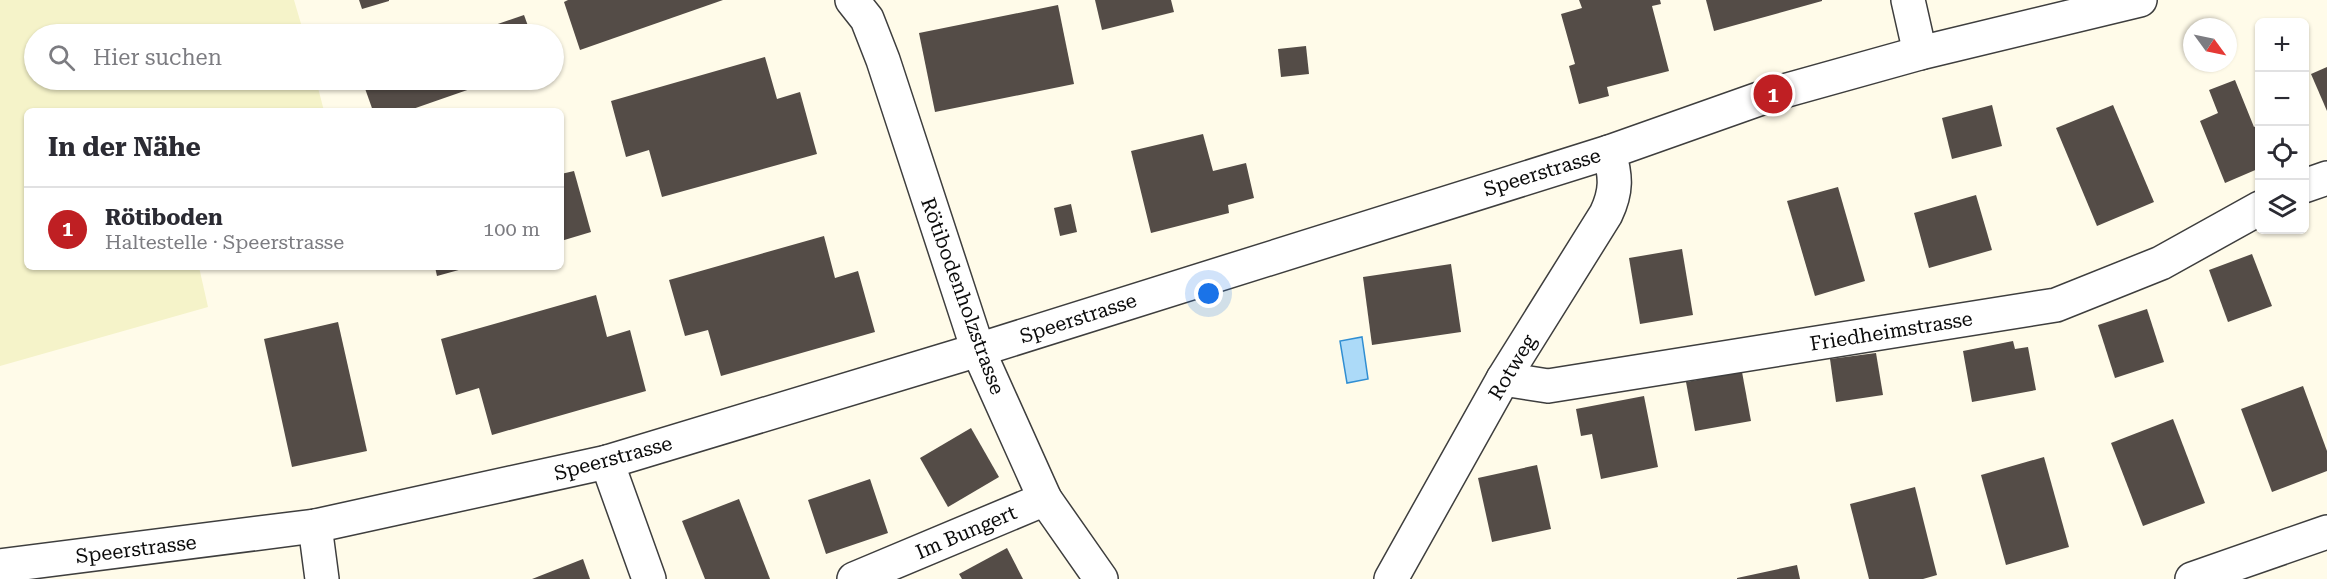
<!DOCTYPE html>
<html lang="de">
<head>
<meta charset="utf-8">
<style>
	body { margin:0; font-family:"Roboto Serif",serif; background:#f7f7f7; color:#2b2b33 }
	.controls { position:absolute; right:18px; top:18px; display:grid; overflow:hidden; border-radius:9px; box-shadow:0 2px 4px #0004 }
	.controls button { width:54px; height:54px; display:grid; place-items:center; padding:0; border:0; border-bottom:2px solid #e1e1e2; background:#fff; color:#2b2b33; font:30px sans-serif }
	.compass { position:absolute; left:2183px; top:18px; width:54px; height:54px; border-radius:50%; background:#fff; box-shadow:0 2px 4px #0004; rotate:123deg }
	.you { position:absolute; left:1209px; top:294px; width:21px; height:21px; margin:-15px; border:4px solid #fff; border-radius:50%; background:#1a73e8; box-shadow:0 0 0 9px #1a73e833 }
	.badge { display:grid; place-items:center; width:39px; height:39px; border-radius:50%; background:#bf1f23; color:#fff; font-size:20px; font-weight:700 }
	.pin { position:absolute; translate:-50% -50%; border:3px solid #fff; box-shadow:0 2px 6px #0006 }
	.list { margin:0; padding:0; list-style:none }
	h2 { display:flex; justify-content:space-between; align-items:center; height:78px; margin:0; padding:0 24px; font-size:26px }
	h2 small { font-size:20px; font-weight:400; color:#7c7c81 }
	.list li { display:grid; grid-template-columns:39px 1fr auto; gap:18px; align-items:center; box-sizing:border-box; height:84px; padding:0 24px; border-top:2px solid #e1e1e2 }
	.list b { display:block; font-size:22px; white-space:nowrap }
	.list p { margin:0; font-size:20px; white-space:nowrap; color:#7c7c81 }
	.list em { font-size:20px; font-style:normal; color:#7c7c81 }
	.icon { flex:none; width:33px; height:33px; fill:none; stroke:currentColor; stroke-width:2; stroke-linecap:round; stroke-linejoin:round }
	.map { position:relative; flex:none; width:2327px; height:579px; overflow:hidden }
	.search { position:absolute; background:#fff; box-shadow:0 2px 4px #0004; left:24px; top:24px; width:540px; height:66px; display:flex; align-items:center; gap:15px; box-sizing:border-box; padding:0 21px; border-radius:33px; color:#7c7c81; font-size:22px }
	.panel { position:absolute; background:#fff; box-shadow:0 2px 4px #0004; left:24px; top:108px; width:540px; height:162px; border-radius:9px }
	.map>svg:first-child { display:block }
</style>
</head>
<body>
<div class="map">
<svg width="2327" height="579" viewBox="0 0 2327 579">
	<rect width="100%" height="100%" fill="#fffbe9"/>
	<path fill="#f5f3c9" d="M0,0H294L304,34H34V80H316L324,111H27V267H199L208,307L0,366Z"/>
	<path fill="#acdaf8" stroke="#308ed2" stroke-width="1.5" d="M1362,337L1368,379L1347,383L1340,341Z"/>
	<g fill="#544c47">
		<path d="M359,0H389V1L362,9Z"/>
		<path d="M568,0H723L580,50L564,2Z"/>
		<path d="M1095,0H1171L1174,12L1102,30Z"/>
		<path d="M1579,0H1660L1661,4L1652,6L1669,71L1607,87L1609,96L1579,104L1569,66L1575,64L1561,14L1582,8Z"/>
		<path d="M1706,0H1822V1L1714,31Z"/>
		<path d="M1058,5L1074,84L935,112L919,33Z"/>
		<path d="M524,15L531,34H469Z"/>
		<path d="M1306,46L1309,74L1281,77L1278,49Z"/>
		<path d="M765,57L777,99L800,92L817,154L662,197L649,150L626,157L611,101Z"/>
		<path d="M2327,67V111L2311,74Z"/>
		<path d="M362,80H496L407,111H373Z"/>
		<path d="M2235,80L2254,127L2260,124V168L2225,183L2200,121L2218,113L2209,90Z"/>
		<path d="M1992,105L2002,146L1952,159L1942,118Z"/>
		<path d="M2113,105L2154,202L2097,226L2056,128Z"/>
		<path d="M1203,134L1213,171L1246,163L1254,198L1228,205L1229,213L1151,233L1131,151Z"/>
		<path d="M574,171L591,232L561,241V174Z"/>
		<path d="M1838,187L1865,281L1815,296L1787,201Z"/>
		<path d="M1976,195L1992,250L1929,268L1914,213Z"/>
		<path d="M1071,204L1077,232L1060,236L1054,208Z"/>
		<path d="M824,236L835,278L858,271L875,332L721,376L708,330L685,336L669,280Z"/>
		<path d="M1682,249L1693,315L1640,324L1629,258Z"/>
		<path d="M2252,254L2272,306L2228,322L2209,270Z"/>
		<path d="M1451,264L1461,332L1372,345L1363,277Z"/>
		<path d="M435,267H466V268L437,276Z"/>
		<path d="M596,295L607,337L630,330L646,391L492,435L479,388L456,395L441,339Z"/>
		<path d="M2147,309L2164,362L2115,378L2098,325Z"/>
		<path d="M338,322L367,451L292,467L264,339Z"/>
		<path d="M2013,341L2015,349L2028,347L2036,390L1972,402L1963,351Z"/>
		<path d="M1876,353L1883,395L1836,402L1830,359Z"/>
		<path d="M1742,372L1751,421L1695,431L1686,382Z"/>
		<path d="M2303,386L2327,451V471L2272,492L2241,409Z"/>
		<path d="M1644,396L1658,467L1601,479L1592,434L1581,436L1576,409Z"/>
		<path d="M2173,419L2205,503L2143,526L2111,443Z"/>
		<path d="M971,428L999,477L948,507L920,458Z"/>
		<path d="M2044,457L2069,547L2006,565L1981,475Z"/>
		<path d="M1537,465L1551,529L1492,542L1478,478Z"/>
		<path d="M870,479L888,533L826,554L808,500Z"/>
		<path d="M1915,487L1937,575L1923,579H1869L1850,504Z"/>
		<path d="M739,499L770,579H705L682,521Z"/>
		<path d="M1007,548L1023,579H962L959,574Z"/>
		<path d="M583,559L590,579H532Z"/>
		<path d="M1797,565L1800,579H1737V578Z"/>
	</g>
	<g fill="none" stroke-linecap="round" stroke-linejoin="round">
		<defs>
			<g id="minor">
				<path d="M852,0L867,19L883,60L978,350L1045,499L1101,579"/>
				<path d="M1908,0L1920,53"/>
				<path d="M2304,186L2327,178"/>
				<path d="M1503,379L1548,386L2056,305L2161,263L2260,208"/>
				<path d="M607,462L649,579"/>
				<path d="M315,526L322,579"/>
				<path d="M0,566L315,526L607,462L978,350L1609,152L1773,94L1920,53L2140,0"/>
				<path d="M854,579L1045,499"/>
				<path d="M1391,579L1503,379L1606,214C1617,191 1616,176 1609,152"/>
				<path d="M2192,579L2327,532"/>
			</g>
		</defs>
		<use href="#minor" stroke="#3e3e3e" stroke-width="36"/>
		<use href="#minor" stroke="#fff" stroke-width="33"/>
	</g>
	<g text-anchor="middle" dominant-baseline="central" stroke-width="6" stroke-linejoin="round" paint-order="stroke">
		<g font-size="20" fill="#0b0b0b" stroke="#fff">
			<text transform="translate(1542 172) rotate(-17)">Speerstrasse</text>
			<text transform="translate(963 296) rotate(70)">Rötibodenholzstrasse</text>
			<text transform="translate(1078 318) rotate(-18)">Speerstrasse</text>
			<text transform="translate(1891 331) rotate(-9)">Friedheimstrasse</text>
			<text transform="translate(1512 367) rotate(-59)">Rotweg</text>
			<text transform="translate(613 458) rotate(-15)">Speerstrasse</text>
			<text transform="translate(966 532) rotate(-23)">Im Bungert</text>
			<text transform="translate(136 549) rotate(-7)">Speerstrasse</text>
		</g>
	</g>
</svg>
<div class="controls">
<button>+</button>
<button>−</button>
<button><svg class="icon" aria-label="locate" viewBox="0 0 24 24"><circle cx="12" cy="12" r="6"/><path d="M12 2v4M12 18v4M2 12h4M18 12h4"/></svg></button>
<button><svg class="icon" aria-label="layers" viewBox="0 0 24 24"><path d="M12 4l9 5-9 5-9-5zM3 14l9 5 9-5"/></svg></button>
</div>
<svg class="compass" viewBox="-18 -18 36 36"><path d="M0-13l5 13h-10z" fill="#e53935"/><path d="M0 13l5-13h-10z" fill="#7c7c81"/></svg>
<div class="you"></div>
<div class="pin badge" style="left:1773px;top:94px">1</div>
<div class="search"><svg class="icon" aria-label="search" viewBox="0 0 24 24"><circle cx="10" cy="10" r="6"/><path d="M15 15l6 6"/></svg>Hier suchen</div>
<section class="panel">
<h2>In der Nähe<small></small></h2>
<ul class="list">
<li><span class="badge">1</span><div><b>Rötiboden</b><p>Haltestelle · Speerstrasse</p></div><em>100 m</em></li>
</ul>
</section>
</div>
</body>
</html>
